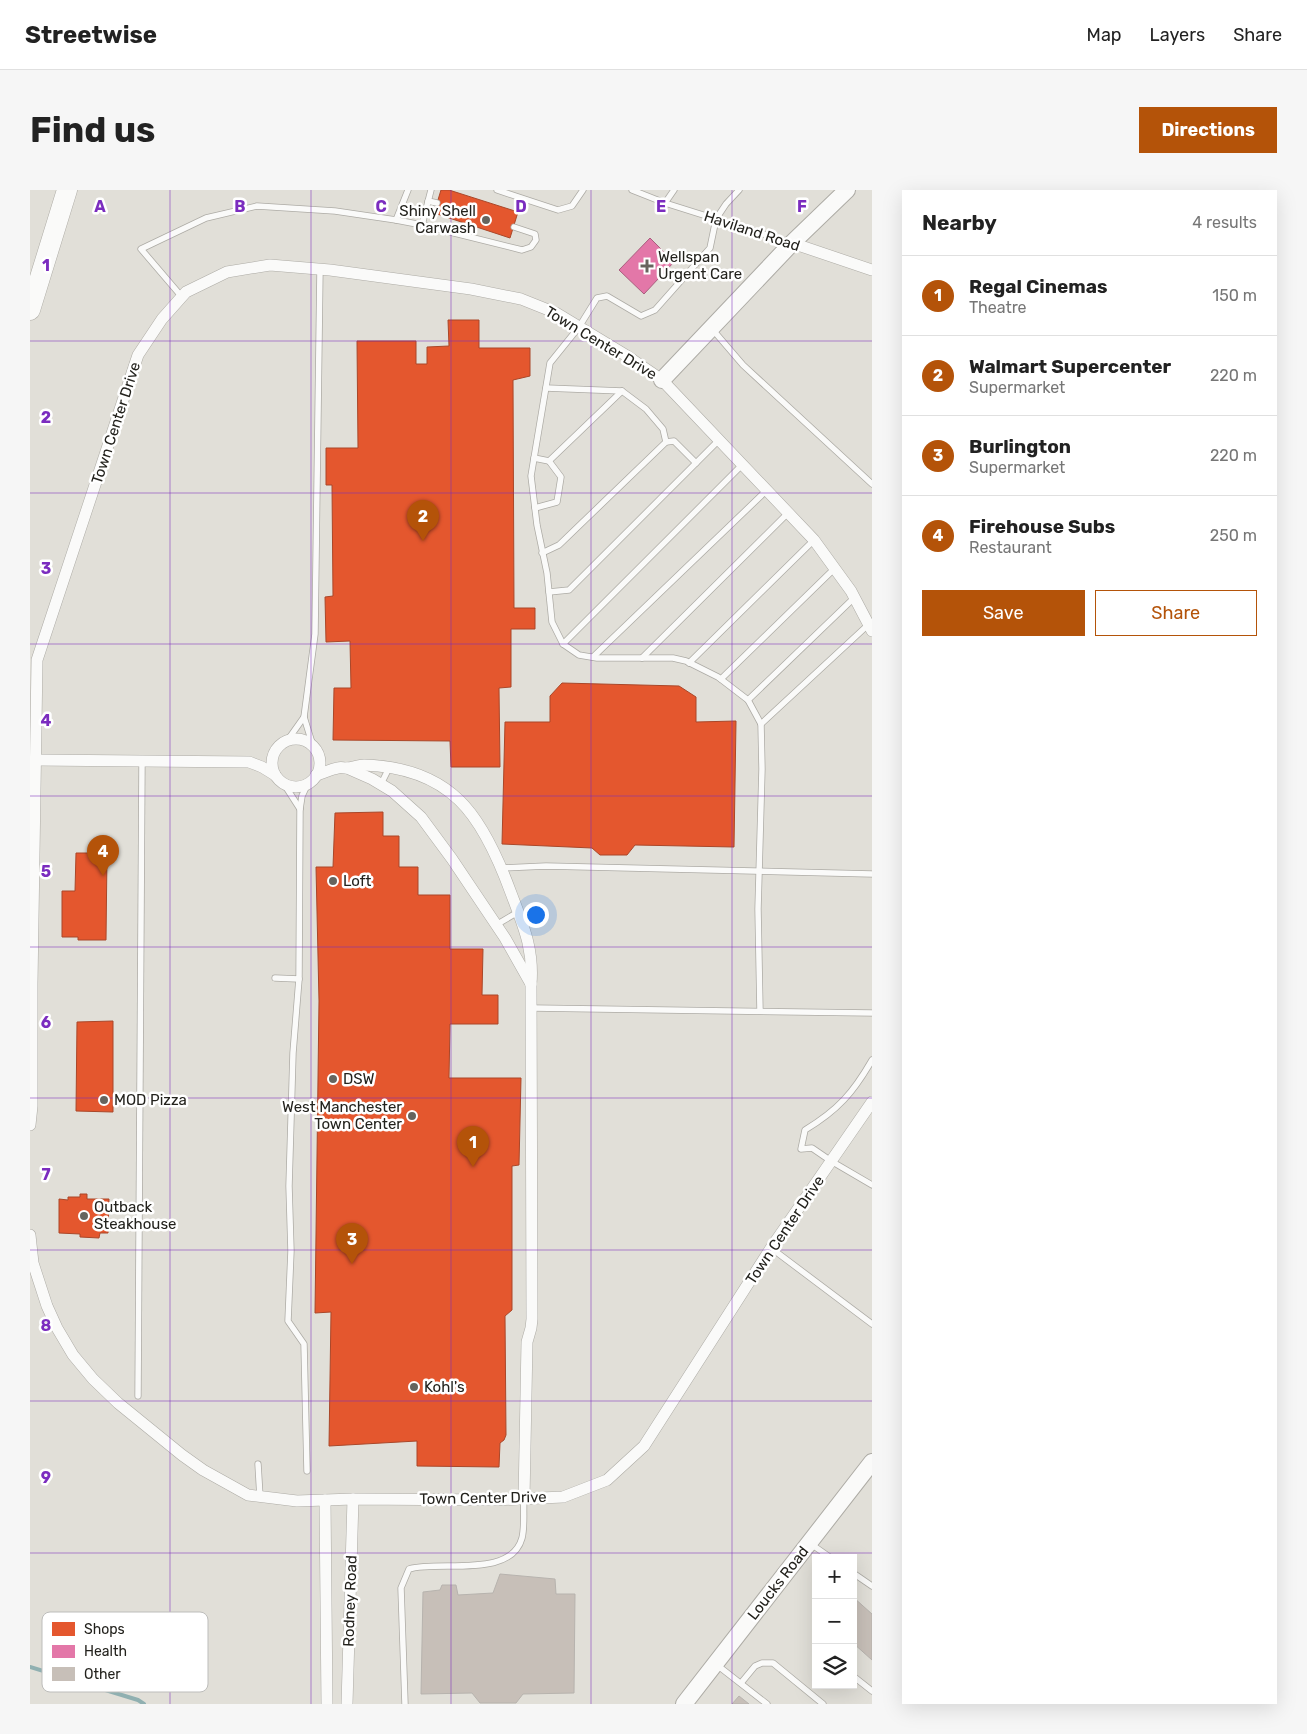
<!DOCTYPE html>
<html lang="en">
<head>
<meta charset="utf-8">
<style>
	body { margin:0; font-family:Rubik,sans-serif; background:#f6f6f6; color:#222 }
	.controls { position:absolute; right:15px; bottom:15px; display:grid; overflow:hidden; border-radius:0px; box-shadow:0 5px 20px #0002 }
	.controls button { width:45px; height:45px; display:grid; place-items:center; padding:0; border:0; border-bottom:1px solid #e0e0e0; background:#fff; color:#222; font:25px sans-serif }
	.you { position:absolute; left:505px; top:724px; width:18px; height:18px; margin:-12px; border:4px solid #fff; border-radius:50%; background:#1a73e8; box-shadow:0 0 0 8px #1a73e833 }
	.badge { display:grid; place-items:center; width:32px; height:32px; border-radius:50%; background:#b45309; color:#fff; font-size:16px; font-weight:700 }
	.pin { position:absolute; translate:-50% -41px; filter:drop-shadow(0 1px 2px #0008) }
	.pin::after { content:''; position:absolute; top:26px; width:18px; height:15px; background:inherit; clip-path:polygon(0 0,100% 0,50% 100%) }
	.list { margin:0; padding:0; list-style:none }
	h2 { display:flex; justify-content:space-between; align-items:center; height:65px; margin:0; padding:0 20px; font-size:21px }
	h2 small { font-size:16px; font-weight:400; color:#767676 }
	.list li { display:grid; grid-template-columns:32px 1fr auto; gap:15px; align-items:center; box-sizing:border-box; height:80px; padding:0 20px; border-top:1px solid #e0e0e0 }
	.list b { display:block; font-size:19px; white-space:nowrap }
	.list p { margin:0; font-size:16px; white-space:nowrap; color:#767676 }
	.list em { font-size:16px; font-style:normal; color:#767676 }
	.actions { display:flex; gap:10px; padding:15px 20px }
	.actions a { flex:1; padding:11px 0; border:1px solid #b45309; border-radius:0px; text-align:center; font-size:18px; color:#b45309 }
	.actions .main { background:#b45309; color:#fff }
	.icon { flex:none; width:28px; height:28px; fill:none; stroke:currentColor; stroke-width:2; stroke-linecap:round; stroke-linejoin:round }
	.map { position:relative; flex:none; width:842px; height:1514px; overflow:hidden; border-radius:0px }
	header { display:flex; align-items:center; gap:30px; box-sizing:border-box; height:70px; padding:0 25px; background:#fff; border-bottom:1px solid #e0e0e0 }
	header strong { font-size:24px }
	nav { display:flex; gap:28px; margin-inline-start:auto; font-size:18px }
	.intro { display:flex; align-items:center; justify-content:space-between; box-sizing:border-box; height:120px; padding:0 30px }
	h1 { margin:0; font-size:35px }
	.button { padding:12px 22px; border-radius:0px; background:#b45309; color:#fff; font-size:18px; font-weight:700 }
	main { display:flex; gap:30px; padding:0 30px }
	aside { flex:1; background:#fff; border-radius:0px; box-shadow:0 5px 20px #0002 }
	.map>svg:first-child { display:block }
</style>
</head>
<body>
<header>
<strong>Streetwise</strong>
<nav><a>Map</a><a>Layers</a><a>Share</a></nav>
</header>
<div class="intro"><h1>Find us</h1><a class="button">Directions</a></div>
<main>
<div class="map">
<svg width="842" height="1514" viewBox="0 0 842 1514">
	<rect width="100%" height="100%" fill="#e1dfd8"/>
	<g fill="#e4572e" stroke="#aa4729">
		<path d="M411,0H419L488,22L480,48L404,23Z"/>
		<path d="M418,130H449V158H500V186L483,190L484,418H505V439H481V497L469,498L470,577H421L420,551L303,550L304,498H321L320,451L296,452L295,407L303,406L302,295H296V258H328L327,151H386V174H397V157L419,156Z"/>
		<path d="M532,493L649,496L666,507V532L706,531L704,657L605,655L597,665H570L562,658L472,654L475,532H520V506Z"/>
		<path d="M353,622V646H369V677H388V705H420V759H453L452,805H468V834H420L419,888H491L489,975L482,976V1120L475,1126L476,1245L474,1250L470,1253L469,1277L387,1276V1251L299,1256L301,1122L285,1123L289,811L286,677H303L305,623Z"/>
		<path d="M46,663H77L76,750H48V747H32V701H45Z"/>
		<path d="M83,831V922L46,921L47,832Z"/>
		<path d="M50,1004H57V1009H79L78,1043H70L69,1048L50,1047V1044L29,1043V1009L38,1010V1007H50Z"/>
	</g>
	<path fill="#e377a8" stroke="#a95e7e" d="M620,48L644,72L614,104L589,80Z"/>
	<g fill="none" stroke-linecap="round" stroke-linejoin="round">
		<path stroke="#90b0b1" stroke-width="4" d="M0,1477L108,1510L114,1514"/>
	</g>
	<g fill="#c7bfb8" stroke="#b7b3ae">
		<path d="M470,1384L525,1389L526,1404H545L544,1503L493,1504L486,1513H450L442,1503L391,1504L393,1402L410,1400L412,1395H426L428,1405L463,1403Z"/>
		<path d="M823,1407L842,1424V1470L823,1453Z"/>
		<path d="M709,1506L719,1514H702Z"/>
	</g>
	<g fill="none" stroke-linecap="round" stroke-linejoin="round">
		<defs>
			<g id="lane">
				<path d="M467,0L528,20L542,16L553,0"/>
				<path d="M602,0L635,13L759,52"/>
				<path d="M709,0L696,14L686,29L680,58L625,120L611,126L577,106L567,108L549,137L520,173L501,286L507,335L517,383L522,432L533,454L549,465L567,468H643L656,471L688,487L718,510L731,534L732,579L728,719L730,821"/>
				<path d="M398,11L407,13"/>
				<path d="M635,13L644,0"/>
				<path d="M366,30L392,35L492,60L501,57L506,50L505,44L484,37"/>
				<path d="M392,35L401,0"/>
				<path d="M152,107L111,59L176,28L227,16L305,21L366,30L378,0"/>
				<path d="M683,140L713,175L842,294"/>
				<path d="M636,252L644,251L666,273"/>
				<path d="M504,268L519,271L592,201"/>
				<path d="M505,318L527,312L531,287L519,271"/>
				<path d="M512,363L529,355L636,252L633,239L616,219L592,201L516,198"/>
				<path d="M519,402L539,400L689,250"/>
				<path d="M533,454L713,274"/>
				<path d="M563,467L737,300"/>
				<path d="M612,468L758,323"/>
				<path d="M659,473L784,350"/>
				<path d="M691,489L805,378"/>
				<path d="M718,510L825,407"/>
				<path d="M731,534L839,434"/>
				<path d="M257,551L274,527"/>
				<path d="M283,556L274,527L285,444L290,79"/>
				<path d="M254,594L270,619"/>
				<path d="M351,594L359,578"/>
				<path d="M471,678L516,676L842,684"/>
				<path d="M466,735L488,722"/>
				<path d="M245,788L269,789L270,619L272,606L278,593"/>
				<path d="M269,789L263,863L259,996L261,1061L258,1131L274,1154L277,1281"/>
				<path d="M502,818L842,823"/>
				<path d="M842,870C823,903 808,920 775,940L771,959L782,958L801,971L842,995"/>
				<path d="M741,1058L842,1134"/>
				<path d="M108,1206L112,571"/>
				<path d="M228,1274L230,1307"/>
				<path d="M781,1354L801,1368"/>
				<path d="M823,1383L842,1396"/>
				<path d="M687,1475L737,1514"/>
				<path d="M823,1486L842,1501"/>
				<path d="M711,1493L725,1476L732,1473H743L793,1514"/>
				<path d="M375,1514L371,1398L379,1379C410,1370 481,1389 492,1348C495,1336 493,1321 494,1309"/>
			</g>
			<g id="street">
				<path d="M762,53L842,80"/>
				<circle cx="266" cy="573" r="24"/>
				<path d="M5,570L219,572L232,577L245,585"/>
				<path d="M317,578L342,589L362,601L391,627L422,669L475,748L501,794"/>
				<path d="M286,585C294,583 301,579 308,578C311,577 313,578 316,578C322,578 328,575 334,575C369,576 404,586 429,610C452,632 470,673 481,703C493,735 504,759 501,794L502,1129L501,1138L497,1152L494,1309"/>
				<path d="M0,935L2,916V794L7,470L108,165L132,129L156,102L197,82L240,75L300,80L441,99L491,109L526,123L597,166L632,190L784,350L821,401L842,441"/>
				<path d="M0,1045L3,1073L17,1116L27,1138L43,1165L63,1189L88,1213L152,1265L173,1280L218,1305L267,1311L323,1309L464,1310L533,1307L577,1290L614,1256L741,1058L842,912"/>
				<path d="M295,1310L297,1514"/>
				<path d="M317,1514L323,1309"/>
			</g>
			<g id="secondary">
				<path d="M632,190L762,53L817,0"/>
				<path d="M654,1514L842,1272"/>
			</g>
			<path id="highway" d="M0,120L37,0"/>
		</defs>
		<use href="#lane" stroke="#adaba5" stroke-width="7"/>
		<use href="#street" stroke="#adaba5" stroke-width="12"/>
		<use href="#secondary" stroke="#adaba5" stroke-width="18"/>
		<use href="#highway" stroke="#adaba5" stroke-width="21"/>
		<use href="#lane" stroke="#fafaf9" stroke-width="5.5"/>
		<use href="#street" stroke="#fafaf9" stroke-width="11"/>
		<use href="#secondary" stroke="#fafaf9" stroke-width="16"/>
		<use href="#highway" stroke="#fafaf9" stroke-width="20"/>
	</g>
	<path fill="none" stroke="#7b2cbf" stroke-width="1" stroke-opacity="0.55" d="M140,0V1514M281,0V1514M421,0V1514M561,0V1514M702,0V1514M0,151H842M0,303H842M0,454H842M0,606H842M0,757H842M0,908H842M0,1060H842M0,1211H842M0,1363H842"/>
	<g fill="#66645e" stroke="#fff" stroke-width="2">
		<circle cx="456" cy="30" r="5"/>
		<path d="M614.5 68.5h5v5h5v5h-5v5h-5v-5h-5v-5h5z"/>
		<circle cx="303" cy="691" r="5"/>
		<circle cx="303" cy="889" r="5"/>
		<circle cx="74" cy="910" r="5"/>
		<circle cx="382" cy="926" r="5"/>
		<circle cx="54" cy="1026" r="5"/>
		<circle cx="384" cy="1197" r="5"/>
	</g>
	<g text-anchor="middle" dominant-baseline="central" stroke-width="5" stroke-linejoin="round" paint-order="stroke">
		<g font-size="15" fill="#23221d" stroke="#fff" text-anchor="start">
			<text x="446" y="21" text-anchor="end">Shiny Shell<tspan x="446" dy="17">Carwash</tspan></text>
			<text x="628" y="67">Wellspan<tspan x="628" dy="17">Urgent Care</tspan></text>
			<text x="313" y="691">Loft</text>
			<text x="313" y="889">DSW</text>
			<text x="84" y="910">MOD Pizza</text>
			<text x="372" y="917" text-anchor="end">West Manchester<tspan x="372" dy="17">Town Center</tspan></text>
			<text x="64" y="1017">Outback<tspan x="64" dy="17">Steakhouse</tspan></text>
			<text x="394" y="1197">Kohl's</text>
		</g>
		<g font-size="15" fill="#23221d" stroke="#fff">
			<text transform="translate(722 41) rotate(18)">Haviland Road</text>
			<text transform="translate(571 153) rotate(31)">Town Center Drive</text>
			<text transform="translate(86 233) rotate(-72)">Town Center Drive</text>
			<text transform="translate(755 1040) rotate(-56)">Town Center Drive</text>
			<text transform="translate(453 1308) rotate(-1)">Town Center Drive</text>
			<text transform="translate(748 1393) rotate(-52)">Loucks Road</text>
			<text transform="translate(320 1411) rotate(-88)">Rodney Road</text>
		</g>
	</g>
	<rect x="12" y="1422" width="166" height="80" rx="8" fill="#fff" stroke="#bdbdbb" stroke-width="1"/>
	<rect x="22" y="1432" width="23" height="14" fill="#e4572e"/>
	<rect x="22" y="1455" width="23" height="13" fill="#e377a8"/>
	<rect x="22" y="1477" width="23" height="14" fill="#c7bfb8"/>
	<g font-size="14" fill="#23221d">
		<text x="54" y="1444">Shops</text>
		<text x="54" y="1466">Health</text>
		<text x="54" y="1489">Other</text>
	</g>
	<g font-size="16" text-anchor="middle" font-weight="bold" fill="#7b2cbf" stroke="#fff" stroke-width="5" stroke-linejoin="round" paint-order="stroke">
		<text x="70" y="22">A</text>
		<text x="210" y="22">B</text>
		<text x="351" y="22">C</text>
		<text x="491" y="22">D</text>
		<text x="631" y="22">E</text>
		<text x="772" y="22">F</text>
		<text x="16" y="81">1</text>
		<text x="16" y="233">2</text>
		<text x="16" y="384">3</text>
		<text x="16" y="536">4</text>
		<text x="16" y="687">5</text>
		<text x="16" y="838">6</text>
		<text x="16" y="990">7</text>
		<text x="16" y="1141">8</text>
		<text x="16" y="1293">9</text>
	</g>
</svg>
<div class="controls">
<button>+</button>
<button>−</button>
<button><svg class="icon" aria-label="layers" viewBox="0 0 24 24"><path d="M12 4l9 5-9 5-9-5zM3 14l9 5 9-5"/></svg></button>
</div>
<div class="you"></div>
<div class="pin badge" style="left:443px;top:977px">1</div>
<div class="pin badge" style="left:393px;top:351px">2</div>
<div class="pin badge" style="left:322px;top:1074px">3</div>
<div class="pin badge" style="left:73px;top:686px">4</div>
</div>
<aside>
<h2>Nearby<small>4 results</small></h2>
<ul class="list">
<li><span class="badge">1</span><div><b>Regal Cinemas</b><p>Theatre</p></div><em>150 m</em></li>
<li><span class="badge">2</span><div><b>Walmart Supercenter</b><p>Supermarket</p></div><em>220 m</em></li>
<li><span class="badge">3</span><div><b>Burlington</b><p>Supermarket</p></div><em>220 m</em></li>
<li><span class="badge">4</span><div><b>Firehouse Subs</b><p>Restaurant</p></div><em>250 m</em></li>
</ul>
<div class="actions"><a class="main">Save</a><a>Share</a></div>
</aside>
</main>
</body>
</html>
